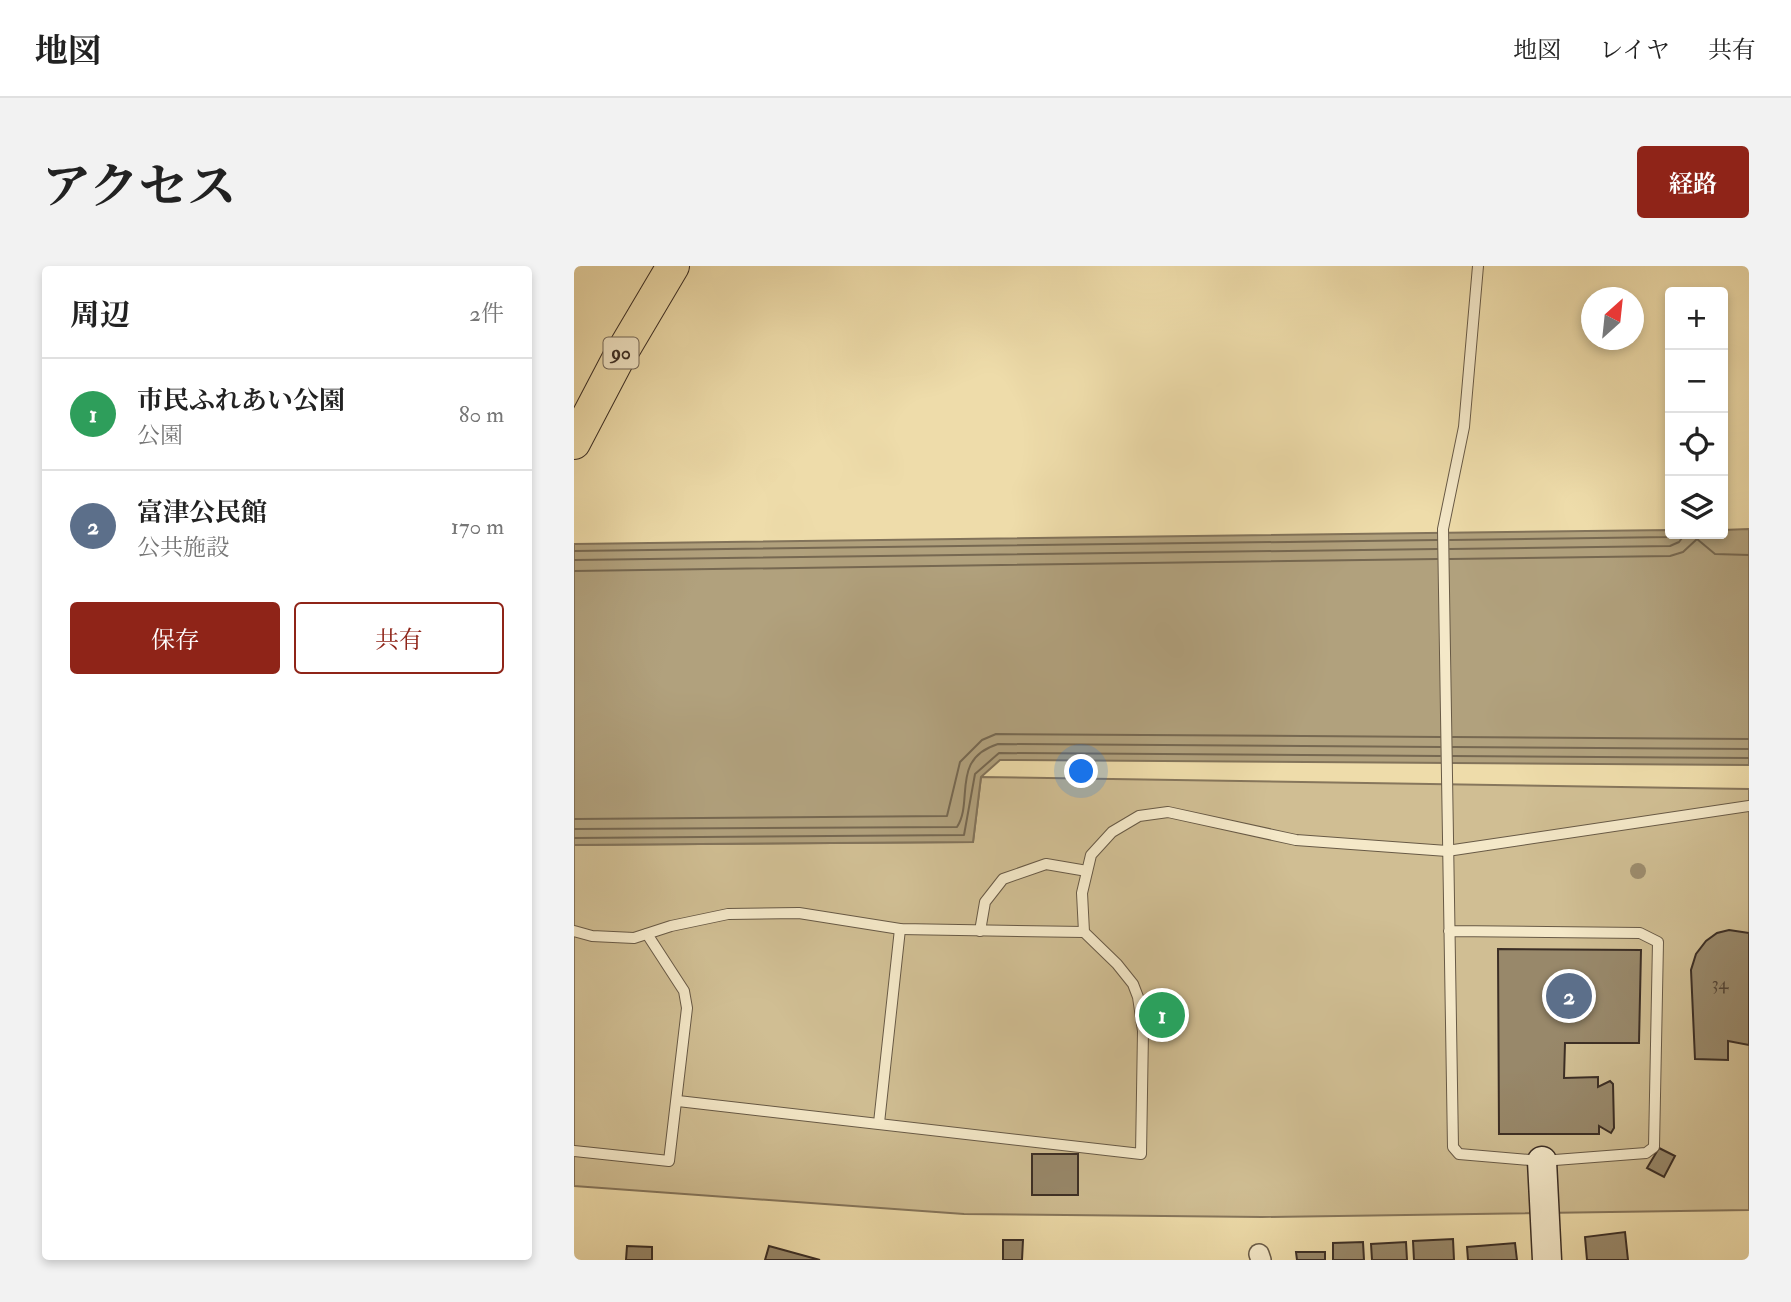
<!DOCTYPE html>
<html lang="ja">
<head>
<meta charset="utf-8">
<style>
	body { margin:0; font-family:"IM FELL Double Pica","Noto Serif JP",serif; background:#f2f2f2; color:#222 }
	.controls { position:absolute; right:21px; top:21px; display:grid; overflow:hidden; border-radius:7px; box-shadow:0 4px 10px #0003 }
	.controls button { width:63px; height:63px; display:grid; place-items:center; padding:0; border:0; border-bottom:2px solid #e0e0e0; background:#fff; color:#222; font:35px sans-serif }
	.compass { position:absolute; left:1007px; top:21px; width:63px; height:63px; border-radius:50%; background:#fff; box-shadow:0 4px 10px #0003; rotate:27deg }
	.you { position:absolute; left:508px; top:506px; width:24px; height:24px; margin:-18px; border:5px solid #fff; border-radius:50%; background:#1a73e8; box-shadow:0 0 0 10px #1a73e833 }
	.badge { display:grid; place-items:center; width:46px; height:46px; border-radius:50%; background:#8f2418; color:#fff; font-size:23px; font-weight:700 }
	.pin { position:absolute; translate:-50% -50%; border:4px solid #fff; box-shadow:0 2px 7px #0006 }
	.list { margin:0; padding:0; list-style:none }
	h2 { display:flex; justify-content:space-between; align-items:center; height:91px; margin:0; padding:0 28px; font-size:30px }
	h2 small { font-size:23px; font-weight:400; color:#767676 }
	.list li { display:grid; grid-template-columns:46px 1fr auto; gap:21px; align-items:center; box-sizing:border-box; height:112px; padding:0 28px; border-top:2px solid #e0e0e0 }
	.list b { display:block; font-size:26px; white-space:nowrap }
	.list p { margin:0; font-size:23px; white-space:nowrap; color:#767676 }
	.list em { font-size:23px; font-style:normal; color:#767676 }
	.actions { display:flex; gap:14px; padding:21px 28px }
	.actions a { flex:1; padding:16px 0; border:2px solid #8f2418; border-radius:7px; text-align:center; font-size:24px; color:#8f2418 }
	.actions .main { background:#8f2418; color:#fff }
	.icon { flex:none; width:38px; height:38px; fill:none; stroke:currentColor; stroke-width:2; stroke-linecap:round; stroke-linejoin:round }
	.map { position:relative; flex:none; width:1175px; height:994px; overflow:hidden; border-radius:7px }
	header { display:flex; align-items:center; gap:42px; box-sizing:border-box; height:98px; padding:0 35px; background:#fff; border-bottom:2px solid #e0e0e0 }
	header strong { font-size:33px }
	nav { display:flex; gap:38px; margin-inline-start:auto; font-size:24px }
	.intro { display:flex; align-items:center; justify-content:space-between; box-sizing:border-box; height:168px; padding:0 42px }
	h1 { margin:0; font-size:49px }
	.button { padding:18px 32px; border-radius:7px; background:#8f2418; color:#fff; font-size:24px; font-weight:700 }
	main { display:flex; gap:42px; padding:0 42px }
	aside { flex:1; background:#fff; border-radius:7px; box-shadow:0 4px 10px #0003 }
	.map>svg:first-child { display:block }
</style>
</head>
<body>
<header>
<strong>地図</strong>
<nav><a>地図</a><a>レイヤ</a><a>共有</a></nav>
</header>
<div class="intro"><h1>アクセス</h1><a class="button">経路</a></div>
<main>
<aside>
<h2>周辺<small>2件</small></h2>
<ul class="list">
<li><span class="badge" style="background:#2e9e5b">1</span><div><b>市民ふれあい公園</b><p>公園</p></div><em>80 m</em></li>
<li><span class="badge" style="background:#5c6f8a">2</span><div><b>富津公民館</b><p>公共施設</p></div><em>170 m</em></li>
</ul>
<div class="actions"><a class="main">保存</a><a>共有</a></div>
</aside>
<div class="map">
<svg width="1175" height="994" viewBox="0 0 1175 994">
	<rect width="100%" height="100%" fill="#eedcaa"/>
	<filter id="stains"><feTurbulence type="fractalNoise" baseFrequency=".00286" numOctaves="4"/><feColorMatrix values="0 0 0 0 .2 0 0 0 0 .09 0 0 0 0 .02 0 0 0 .5 -.17"/></filter>
	<radialGradient id="worn" r=".72"><stop offset=".6" stop-color="#630" stop-opacity="0"/><stop offset="1" stop-color="#630" stop-opacity=".3"/></radialGradient>
	<path fill="#d0be93" stroke="#86765c" stroke-width="2" d="M407,511L1175,523V944L688,951L390,948L0,920V579L399,576Z"/>
	<path fill="#b1a17d" stroke="#82735a" stroke-width="2" d="M1175,263V499L426,494L407,511L399,576L0,579V278L1096,264V268H1149V264Z"/>
	<g fill="none" stroke-linecap="round" stroke-linejoin="round">
		<g stroke="#766851" stroke-width="2">
			<path d="M876,274L1095,271L1101,268"/>
			<path d="M876,283L1096,280L1105,276L1111,268"/>
			<path d="M0,285L863,274"/>
			<path d="M876,293L1096,290L1109,286L1123,273L1141,288L1175,289"/>
			<path d="M0,294L863,283"/>
			<path d="M0,305L863,293"/>
			<path d="M879,471L1175,473"/>
			<path d="M879,481L1175,483"/>
			<path d="M879,490L1175,492"/>
			<path d="M0,553L373,550L386,496L408,474L422,468L866,471"/>
			<path d="M0,563L383,561C400,535 376,493 424,478L866,481"/>
			<path d="M0,572L390,569L401,508L425,487L866,490"/>
		</g>
	</g>
	<g fill="#98886a" stroke="#3b2e25" stroke-width="2">
		<path d="M1155,664L1175,667V779L1154,775V794L1121,793L1117,704L1122,688L1132,675L1143,667Z"/>
		<path d="M924,683L1067,684L1065,777H991L990,812L1024,811V821L1036,815L1039,818L1040,862L1037,867L1025,860V868H925Z"/>
		<path d="M1085,882L1101,890L1090,911L1073,902Z"/>
		<rect x="458" y="888" width="46" height="41"/>
		<path d="M1051,966L1054,994H1013L1011,971Z"/>
		<path d="M879,973L880,994H840L839,975Z"/>
		<path d="M429,974H449L448,994H429Z"/>
		<path d="M789,976L790,994H759V977Z"/>
		<path d="M832,976L833,994H798L797,978Z"/>
		<path d="M941,977L943,994H894L893,981Z"/>
		<path d="M53,980L78,981V994H52Z"/>
		<path d="M195,980L246,994H191Z"/>
		<path d="M722,986H751V994H723Z"/>
	</g>
	<g fill="none" stroke-linecap="round" stroke-linejoin="round">
		<defs>
			<g id="lane">
				<path d="M0,665L18,670L60,672L97,660L154,648L225,647L326,663L510,666"/>
				<path d="M406,665L411,636L429,613L472,598L513,605"/>
				<path d="M875,665L1066,667L1084,676L1080,881L1072,887L968,895L885,888L879,881L869,263L890,161L904,0"/>
				<path d="M104,835L567,888L569,765L564,731L559,718L543,698L510,666L508,627L517,589L538,566L565,550L594,546L722,574L873,585L1175,540"/>
				<path d="M305,857L326,663"/>
				<path d="M0,885L95,895L113,742L110,725L73,668"/>
			</g>
			<path id="street" d="M685,988L687,994"/>
			<path id="secondary" d="M968,895L973,994"/>
			<path id="primary" d="M0,177L44,93L99,0"/>
		</defs>
		<use href="#lane" stroke="#685a46" stroke-width="12"/>
		<use href="#street" stroke="#685a46" stroke-width="22"/>
		<use href="#secondary" stroke="#3b2e25" stroke-width="31"/>
		<use href="#primary" stroke="#3b2e25" stroke-width="34"/>
		<use href="#lane" stroke="#f4e8c8" stroke-width="10"/>
		<use href="#street" stroke="#f4e8c8" stroke-width="19"/>
		<use href="#secondary" stroke="#f4e8c8" stroke-width="28"/>
		<use href="#primary" stroke="#eedcaa" stroke-width="32"/>
	</g>
	<circle fill="#9c8c6d" cx="1064" cy="605" r="8"/>
	<g text-anchor="middle" dominant-baseline="central" stroke-width="6" stroke-linejoin="round" paint-order="stroke">
		<g font-size="18" fill="#524436">
			<text x="1146" y="717">34</text>
		</g>
		<rect fill="#f4e8c8" stroke="#726656" stroke-width="2" x="29.5" y="71.5" width="35" height="31" rx="5"/>
		<g font-size="19" font-weight="bold" fill="#3b2e25">
			<text x="47" y="87">90</text>
		</g>
	</g>
	<rect width="100%" height="100%" filter="url(#stains)"/>
	<rect width="100%" height="100%" fill="url(#worn)"/>
</svg>
<div class="controls">
<button>+</button>
<button>−</button>
<button><svg class="icon" aria-label="locate" viewBox="0 0 24 24"><circle cx="12" cy="12" r="6"/><path d="M12 2v4M12 18v4M2 12h4M18 12h4"/></svg></button>
<button><svg class="icon" aria-label="layers" viewBox="0 0 24 24"><path d="M12 4l9 5-9 5-9-5zM3 14l9 5 9-5"/></svg></button>
</div>
<svg class="compass" viewBox="-18 -18 36 36"><path d="M0-13l5 13h-10z" fill="#e53935"/><path d="M0 13l5-13h-10z" fill="#767676"/></svg>
<div class="you"></div>
<div class="pin badge" style="left:588px;top:749px;background:#2e9e5b">1</div>
<div class="pin badge" style="left:995px;top:730px;background:#5c6f8a">2</div>
</div>
</main>
</body>
</html>
